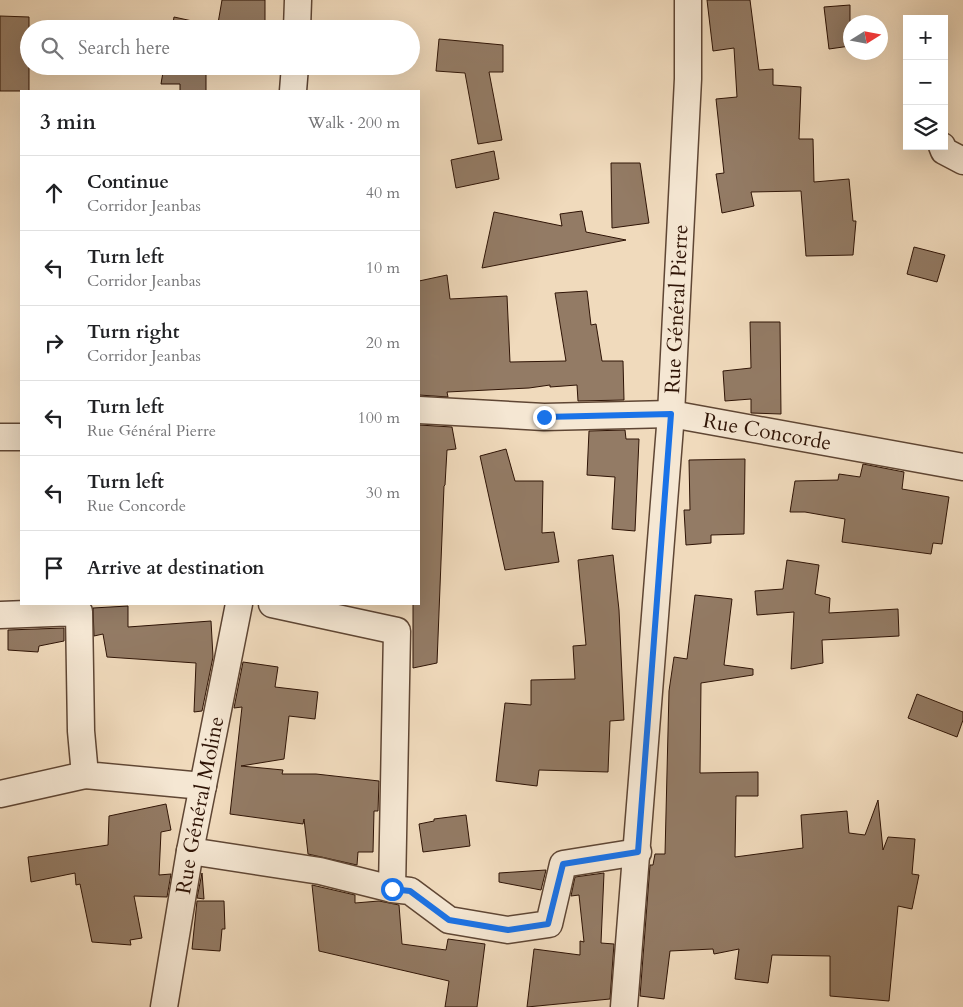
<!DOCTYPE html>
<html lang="en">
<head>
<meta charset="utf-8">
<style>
	body { margin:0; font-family:Cardo,serif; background:#f2f2f2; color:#202124 }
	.controls { position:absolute; right:15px; top:15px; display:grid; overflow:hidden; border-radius:0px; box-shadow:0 5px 20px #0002 }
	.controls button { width:45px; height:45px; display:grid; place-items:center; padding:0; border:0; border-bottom:1px solid #e0e0e0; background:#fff; color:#202124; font:25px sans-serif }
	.compass { position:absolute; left:843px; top:15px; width:45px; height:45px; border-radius:50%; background:#fff; box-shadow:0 5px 20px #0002; rotate:79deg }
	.stop { position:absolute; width:15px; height:15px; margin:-11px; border:4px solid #1a73e8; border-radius:50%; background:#fff }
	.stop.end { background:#1a73e8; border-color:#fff; box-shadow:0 1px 5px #0008 }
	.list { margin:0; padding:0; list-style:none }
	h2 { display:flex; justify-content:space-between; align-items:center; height:65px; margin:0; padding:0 20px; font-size:21px }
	h2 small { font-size:16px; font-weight:400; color:#757577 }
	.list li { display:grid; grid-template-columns:32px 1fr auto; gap:15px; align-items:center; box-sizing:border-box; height:75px; padding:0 20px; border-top:1px solid #e0e0e0 }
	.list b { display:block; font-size:19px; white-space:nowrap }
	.list p { margin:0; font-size:16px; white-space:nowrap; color:#757577 }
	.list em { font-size:16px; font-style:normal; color:#757577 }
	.icon { flex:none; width:28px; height:28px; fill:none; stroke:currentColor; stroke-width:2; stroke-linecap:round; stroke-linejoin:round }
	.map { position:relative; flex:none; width:963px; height:1007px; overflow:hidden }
	.search { position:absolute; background:#fff; box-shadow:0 5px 20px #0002; left:20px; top:20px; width:400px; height:55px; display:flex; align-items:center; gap:12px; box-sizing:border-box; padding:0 18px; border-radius:28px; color:#757577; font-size:19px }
	.panel { position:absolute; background:#fff; box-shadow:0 5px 20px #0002; left:20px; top:90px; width:400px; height:515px; border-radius:0px }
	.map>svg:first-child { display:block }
</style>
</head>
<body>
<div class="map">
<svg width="963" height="1007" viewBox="0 0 963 1007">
	<rect width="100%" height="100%" fill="#f0dabc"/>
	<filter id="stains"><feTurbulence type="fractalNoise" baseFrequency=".004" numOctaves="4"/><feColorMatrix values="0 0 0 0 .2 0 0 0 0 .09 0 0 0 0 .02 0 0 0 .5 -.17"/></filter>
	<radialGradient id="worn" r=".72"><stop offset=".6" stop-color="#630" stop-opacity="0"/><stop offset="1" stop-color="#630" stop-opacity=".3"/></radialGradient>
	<g fill="#937b65" stroke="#2f1406">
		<path d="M222,0H265V29H217Z"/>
		<path d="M707,0H750L759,70L773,69V85L801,87L799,139H813L814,182L849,179L853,221H856L853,255L806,256L801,191L751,192L754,206L722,213L716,174L724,173L716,99L737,97L734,48L713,51Z"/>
		<path d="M850,5V46L829,49L824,7Z"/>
		<path d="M0,16L29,17V91H0Z"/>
		<path d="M174,17L206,24V29H172Z"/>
		<path d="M439,39L503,45V72H489L502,140L478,144L465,73L436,71Z"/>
		<path d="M164,66H206V91H180V84H161Z"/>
		<path d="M494,151L499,179L456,188L451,160Z"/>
		<path d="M611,163H640L649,223L612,228Z"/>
		<path d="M582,211L586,232L626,240L482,268L494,212L562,226L560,214Z"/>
		<path d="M914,247L945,255L937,282L907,274Z"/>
		<path d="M447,275L450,299L507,296L510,362L566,361L555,293L587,291L591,325L596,324L602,361H623L624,400L578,401L577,385L550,387V385L529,388L447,392L448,397L419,395V281Z"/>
		<path d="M750,322H780L781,414L751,413V399L725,401L723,371L751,368Z"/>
		<path d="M419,425L452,427L456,449L447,450L445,485L444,486L437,663L413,668V604H419Z"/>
		<path d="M625,430L626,439H639L635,531L612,529L615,477L587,475L589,431Z"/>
		<path d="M506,449L515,481H543L542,533L554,532L559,562L505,570L480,456Z"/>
		<path d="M745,459L744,534L711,535V543L686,545L684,510H690L689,460Z"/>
		<path d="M863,464L904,472L902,489L949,497L942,544L933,543L931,554L842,542L845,519L805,512H790L795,481L838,480L839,474L860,477Z"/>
		<path d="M613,555L619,610L624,720L610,721L608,772L539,770L537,786L496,781L505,703L531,705V680L575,679L573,646L586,645L578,560Z"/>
		<path d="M787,560L819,565L815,594L830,598L829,613L898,609L899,636L822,640L823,663L791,669L794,612L757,615L755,591L783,589Z"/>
		<path d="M695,595L732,599L724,665L753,669V675L701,683L700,773L758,772V796H736L735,857L803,848L801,815L847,811L849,833L865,835L878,800L883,850L888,837L915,839L912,874L919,875L912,909L898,906L889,1001L830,996V956L772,955L768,983L735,979L739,949L714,954L713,949L670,951L664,999L640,996L650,865H653L655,854H665L669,691L674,657L687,659Z"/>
		<path d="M128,606V627L211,621L213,657L202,711L194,712L196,663L107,657L103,634L94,636L93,608Z"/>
		<path d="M64,628V641L39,646L38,652L8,650V630Z"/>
		<path d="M243,662L278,667L275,687L318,692L315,719L289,716L284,759L241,766L283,770L282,774H316L379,781L378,811H374L373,852H358L357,865L308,854L304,819L303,824L230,814L242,707L234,708Z"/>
		<path d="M917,694L963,712V720L957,737L908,718Z"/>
		<path d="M166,804L171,830L161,832L159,875L171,874L167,897L134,896L142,938L130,940L131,945L92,942L80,884L76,885L75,873L31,882L28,857L108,845L109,816Z"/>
		<path d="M466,815L470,846L423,852L419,824L434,821V819Z"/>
		<path d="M546,870L541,890L499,882V873Z"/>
		<path d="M202,873L204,899L197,898Z"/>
		<path d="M604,873L601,943L614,944L610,999L527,1007L534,949L580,955V941L584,942L579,895L571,896L575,877Z"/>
		<path d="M312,885L355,895V903L379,901L399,905L402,944L446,950L448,939L485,944L477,1007H445L449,981L319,951Z"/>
		<path d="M197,901H224L225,929H222L220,951L192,949Z"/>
	</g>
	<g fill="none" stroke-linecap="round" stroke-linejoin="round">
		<defs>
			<g id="minor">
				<path d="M297,29L298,0"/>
				<path d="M293,91L295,66"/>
				<path d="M942,146L944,151L963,161"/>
				<path id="s1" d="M419,410L544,417L671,414L963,467"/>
				<path d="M0,437H21"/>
				<path d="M272,604L397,631L392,889"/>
				<path d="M0,615L79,612L81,731L85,775L203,786"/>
				<path d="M0,794L85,775"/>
				<path d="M190,851L320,871L392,889L410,891L449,920L508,930L549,924L563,864L638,852"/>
				<path id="s2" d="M164,1007L190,851L239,604"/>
				<path id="s3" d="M624,1007L671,414L688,79V0"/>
			</g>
		</defs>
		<use href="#minor" stroke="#5f4634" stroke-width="29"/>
		<use href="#minor" stroke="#f5e7d3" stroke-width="26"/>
	</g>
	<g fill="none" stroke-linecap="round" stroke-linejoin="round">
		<path stroke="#1a73e8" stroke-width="6" d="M392,889L410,891L449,920L508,930L548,924L563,864L638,852L671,414L544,417"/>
	</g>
	<g text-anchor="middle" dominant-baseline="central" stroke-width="4.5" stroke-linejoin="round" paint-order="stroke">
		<g font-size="21" fill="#2f1406" stroke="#f5e7d3">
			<text stroke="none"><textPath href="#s3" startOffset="700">Rue Général Pierre</textPath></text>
			<text stroke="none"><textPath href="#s1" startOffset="350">Rue Concorde</textPath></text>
			<text stroke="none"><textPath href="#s2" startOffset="205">Rue Général Moline</textPath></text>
		</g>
	</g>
	<rect width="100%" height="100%" filter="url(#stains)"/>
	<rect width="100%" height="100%" fill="url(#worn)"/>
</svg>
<div class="controls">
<button>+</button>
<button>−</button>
<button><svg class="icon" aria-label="layers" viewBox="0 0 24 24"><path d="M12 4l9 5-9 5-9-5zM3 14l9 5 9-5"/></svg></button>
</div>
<svg class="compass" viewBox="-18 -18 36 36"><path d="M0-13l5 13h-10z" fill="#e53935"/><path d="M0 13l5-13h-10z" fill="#757577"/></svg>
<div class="stop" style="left:392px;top:889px"></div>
<div class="stop end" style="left:544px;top:417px"></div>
<div class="search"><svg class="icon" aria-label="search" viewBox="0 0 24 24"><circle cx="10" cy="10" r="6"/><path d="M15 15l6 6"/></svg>Search here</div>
<section class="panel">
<h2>3 min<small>Walk · 200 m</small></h2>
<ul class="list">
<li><svg class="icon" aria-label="ahead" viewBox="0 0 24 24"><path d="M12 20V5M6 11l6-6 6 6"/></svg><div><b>Continue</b><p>Corridor Jeanbas</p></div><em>40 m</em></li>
<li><svg class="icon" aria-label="left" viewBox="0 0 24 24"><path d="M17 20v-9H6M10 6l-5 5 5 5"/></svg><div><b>Turn left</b><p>Corridor Jeanbas</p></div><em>10 m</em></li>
<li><svg class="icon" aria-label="right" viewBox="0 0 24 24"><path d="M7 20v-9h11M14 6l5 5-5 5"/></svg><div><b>Turn right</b><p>Corridor Jeanbas</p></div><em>20 m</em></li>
<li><svg class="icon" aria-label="left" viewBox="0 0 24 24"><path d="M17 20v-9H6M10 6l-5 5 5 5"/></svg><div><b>Turn left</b><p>Rue Général Pierre</p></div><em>100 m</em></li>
<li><svg class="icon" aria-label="left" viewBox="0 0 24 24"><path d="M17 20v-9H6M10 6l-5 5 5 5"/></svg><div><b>Turn left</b><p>Rue Concorde</p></div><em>30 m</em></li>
<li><svg class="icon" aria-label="arrive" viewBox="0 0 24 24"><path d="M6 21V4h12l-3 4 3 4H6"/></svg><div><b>Arrive at destination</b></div></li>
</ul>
</section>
</div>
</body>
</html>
